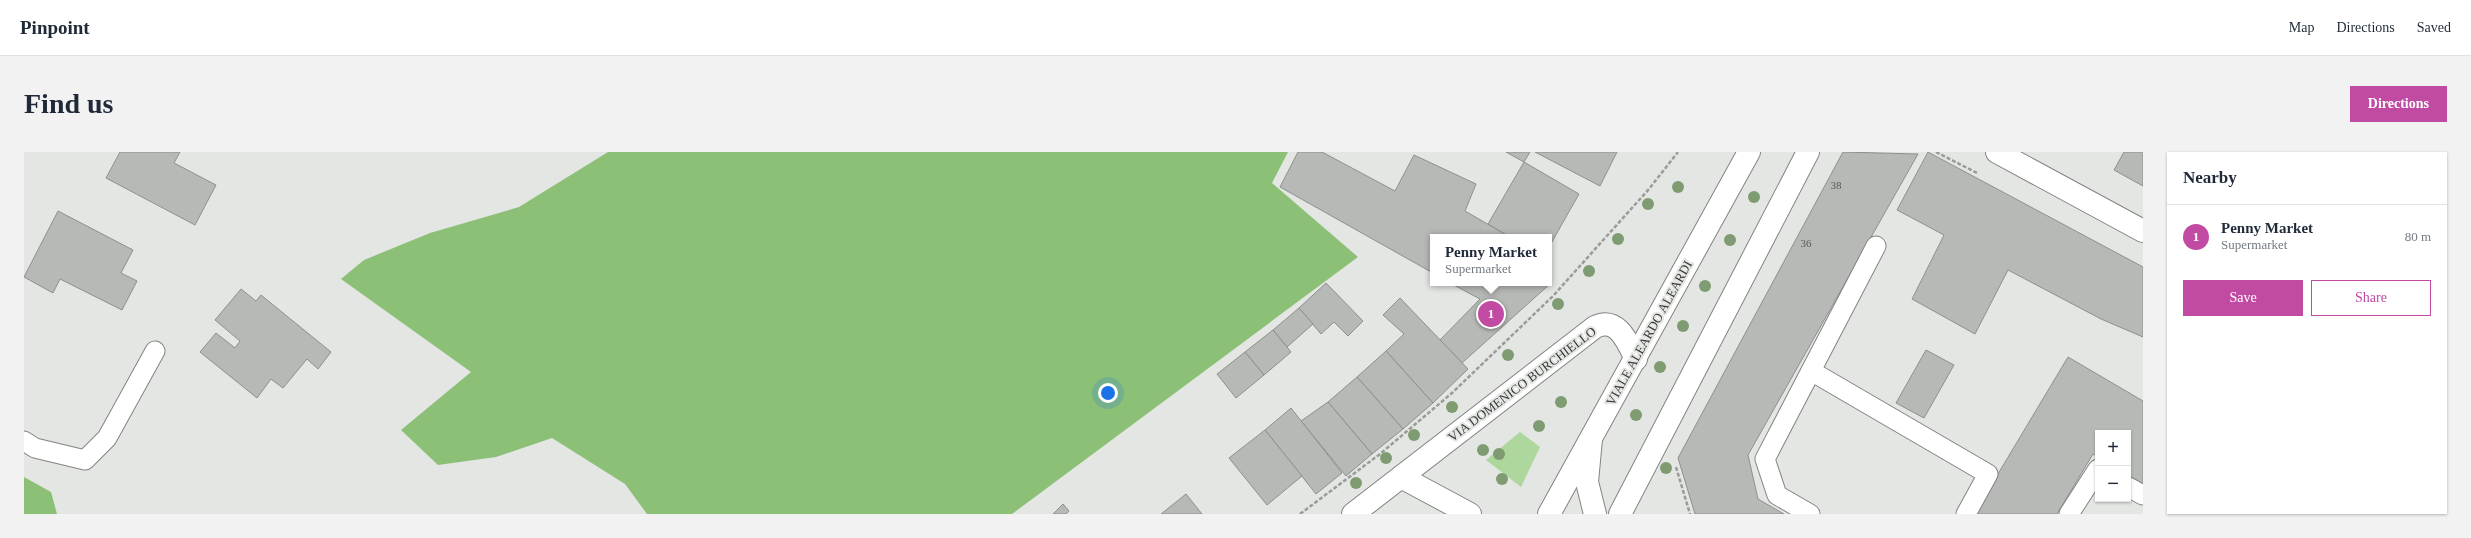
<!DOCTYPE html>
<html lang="en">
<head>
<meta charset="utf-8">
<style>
	body { margin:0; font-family:Georgia,serif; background:#f2f2f3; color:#1f2937 }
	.controls { position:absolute; right:12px; bottom:12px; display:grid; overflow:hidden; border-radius:0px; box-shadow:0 1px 3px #0004 }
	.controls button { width:36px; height:36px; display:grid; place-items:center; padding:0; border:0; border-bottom:1px solid #e0e1e3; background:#fff; color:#1f2937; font:20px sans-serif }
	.you { position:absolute; left:1084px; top:241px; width:14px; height:14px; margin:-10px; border:3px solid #fff; border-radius:50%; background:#1a73e8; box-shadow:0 0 0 6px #1a73e833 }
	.badge { display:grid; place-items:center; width:26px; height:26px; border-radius:50%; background:#c14ba2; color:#fff; font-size:13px; font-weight:700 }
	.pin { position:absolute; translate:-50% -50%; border:2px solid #fff; box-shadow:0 1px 4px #0006 }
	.popup { position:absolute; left:1406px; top:82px; width:122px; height:52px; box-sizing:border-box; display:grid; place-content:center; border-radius:0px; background:#fff; filter:drop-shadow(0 1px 3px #0005); font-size:13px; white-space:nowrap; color:#747a83 }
	.popup b { font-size:15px; color:#1f2937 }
	.popup::after { content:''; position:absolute; left:50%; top:100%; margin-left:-8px; border:8px solid transparent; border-top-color:#fff }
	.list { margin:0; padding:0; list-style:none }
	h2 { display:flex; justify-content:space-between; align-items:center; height:52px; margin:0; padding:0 16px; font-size:17px }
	h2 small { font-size:13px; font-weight:400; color:#747a83 }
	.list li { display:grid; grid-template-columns:26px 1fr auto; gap:12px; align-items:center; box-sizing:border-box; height:64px; padding:0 16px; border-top:1px solid #e0e1e3 }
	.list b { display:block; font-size:15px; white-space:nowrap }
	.list p { margin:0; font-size:13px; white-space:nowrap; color:#747a83 }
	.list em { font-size:13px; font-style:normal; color:#747a83 }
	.actions { display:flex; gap:8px; padding:12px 16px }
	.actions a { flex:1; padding:9px 0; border:1px solid #c14ba2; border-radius:0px; text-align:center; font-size:14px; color:#c14ba2 }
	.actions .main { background:#c14ba2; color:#fff }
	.map { position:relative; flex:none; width:2119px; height:362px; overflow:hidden; border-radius:0px }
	header { display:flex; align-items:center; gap:24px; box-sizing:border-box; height:56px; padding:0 20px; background:#fff; border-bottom:1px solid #e0e1e3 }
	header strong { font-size:19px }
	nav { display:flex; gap:22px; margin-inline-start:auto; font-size:14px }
	.intro { display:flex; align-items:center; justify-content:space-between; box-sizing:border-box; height:96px; padding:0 24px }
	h1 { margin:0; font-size:28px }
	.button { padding:10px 18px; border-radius:0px; background:#c14ba2; color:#fff; font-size:14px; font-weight:700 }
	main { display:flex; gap:24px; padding:0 24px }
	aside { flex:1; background:#fff; border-radius:0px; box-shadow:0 1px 3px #0004 }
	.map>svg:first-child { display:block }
</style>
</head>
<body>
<header>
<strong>Pinpoint</strong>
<nav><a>Map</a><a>Directions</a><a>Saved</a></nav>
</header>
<div class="intro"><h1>Find us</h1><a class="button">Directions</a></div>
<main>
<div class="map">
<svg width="2119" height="362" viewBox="0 0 2119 362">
	<rect width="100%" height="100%" fill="#e3e6e2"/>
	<path fill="#aed79e" d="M1496,280L1516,295L1497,335L1462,308Z"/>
	<g fill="#8cc077">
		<path d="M584,0H1264L1248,31L1334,105L988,362H623L601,332L528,286L472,305L414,313L377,278L447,220L317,127L340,108L406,81L495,55Z"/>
		<path d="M0,325L27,340L33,362H0Z"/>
	</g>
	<g fill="#b7b9b6" stroke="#8d908c">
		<path d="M96,0H156L150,11L192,33L171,73L82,26Z"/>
		<path d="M1274,0H1298L1371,39L1390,3L1452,32L1441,59L1486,85H1409V121L1256,35Z"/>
		<path d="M1482,0H1506L1500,10Z"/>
		<path d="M1511,0H1593L1576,34Z"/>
		<path d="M1819,0L1894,2L1724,303L1734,347L1760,362H1671L1654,306Z"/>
		<path d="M1904,0L2119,115V185L2077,167L1984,118L1951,182L1888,147L1920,83L1873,58Z"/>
		<path d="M2100,0H2119V34L2090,18Z"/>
		<path d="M1500,10L1555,42L1525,95V85H1486L1464,72Z"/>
		<path d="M34,59L109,98L97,121L113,129L98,158L36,127L29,141L0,125Z"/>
		<path d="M1525,129L1527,131L1438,211L1416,188L1456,147L1426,131H1525Z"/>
		<path d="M1302,131L1339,169L1324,184L1310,170L1297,182L1275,156Z"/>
		<path d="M217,137L232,149L237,143L307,200L294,217L283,207L259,236L247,227L233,246L176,200L192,181L211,196L216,189L191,168Z"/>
		<path d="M1376,146L1444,217L1409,251L1362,199L1380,182L1359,163Z"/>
		<path d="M1275,156L1289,172L1263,195L1249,178Z"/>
		<path d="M1249,178L1267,200L1240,223L1221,200Z"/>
		<path d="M1902,198L1930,213L1900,266L1872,251Z"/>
		<path d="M1362,199L1409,251L1379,277L1333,225Z"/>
		<path d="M1221,200L1240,223L1212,246L1193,222Z"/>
		<path d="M2044,205L2119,249V332L2104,323V281H2074V305L2069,302L2033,362H1950Z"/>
		<path d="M1333,225L1379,277L1348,302L1304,250Z"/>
		<path d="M1304,250L1348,302L1322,324L1277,269Z"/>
		<path d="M1267,256L1318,321L1292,342L1241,278Z"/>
		<path d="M1241,278L1278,324L1243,353L1205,306Z"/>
		<path d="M1162,342L1178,362H1137Z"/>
		<path d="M1039,352L1045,359L1042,362H1029Z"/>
	</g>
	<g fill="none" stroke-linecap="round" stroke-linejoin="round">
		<defs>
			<g id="lane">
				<path d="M1787,219L1964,322L1942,362"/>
				<path d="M0,289L11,296L61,308L83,286L131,199"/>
				<path d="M2104,335L2119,343"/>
				<path d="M1786,362L1753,343L1741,307L1852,94"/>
				<path d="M2045,362L2074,317"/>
			</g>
			<g id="street">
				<path d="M1973,0L2119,79"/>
				<path d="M1567,287L1563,330L1571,362"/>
				<path d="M1377,325L1446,362"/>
				<path d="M1329,362L1571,175C1594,164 1604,191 1612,207"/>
			</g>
			<g id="primary">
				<path d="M1525,362L1725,0"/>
				<path d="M1596,362L1784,0"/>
			</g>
		</defs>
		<use href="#lane" stroke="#828481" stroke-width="21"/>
		<use href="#street" stroke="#828481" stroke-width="24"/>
		<use href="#primary" stroke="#828481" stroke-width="24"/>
		<g stroke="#999c98" stroke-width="2.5" stroke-dasharray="4 2" stroke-linecap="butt">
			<path d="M1912,0L1953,21"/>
			<path d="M1652,315L1666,362"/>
			<path d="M1276,362L1356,302L1428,241L1529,144L1625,37L1654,0"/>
		</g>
		<use href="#lane" stroke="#fff" stroke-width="19"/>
		<use href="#street" stroke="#fff" stroke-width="22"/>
		<use href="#primary" stroke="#fff" stroke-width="22"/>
	</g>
	<g fill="#7f9b71">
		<circle cx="1654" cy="35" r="6"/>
		<circle cx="1730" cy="45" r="6"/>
		<circle cx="1624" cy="52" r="6"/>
		<circle cx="1594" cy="87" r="6"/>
		<circle cx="1706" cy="88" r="6"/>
		<circle cx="1565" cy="119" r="6"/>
		<circle cx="1681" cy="134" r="6"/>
		<circle cx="1534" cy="152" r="6"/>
		<circle cx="1659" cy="174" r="6"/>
		<circle cx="1484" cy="203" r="6"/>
		<circle cx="1636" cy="215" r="6"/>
		<circle cx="1537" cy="250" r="6"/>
		<circle cx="1428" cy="255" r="6"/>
		<circle cx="1612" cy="263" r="6"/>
		<circle cx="1515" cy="274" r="6"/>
		<circle cx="1390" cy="283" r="6"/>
		<circle cx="1459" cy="298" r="6"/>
		<circle cx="1475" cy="302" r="6"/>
		<circle cx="1362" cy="306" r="6"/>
		<circle cx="1642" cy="316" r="6"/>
		<circle cx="1478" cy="327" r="6"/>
		<circle cx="1332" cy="331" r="6"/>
	</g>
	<g text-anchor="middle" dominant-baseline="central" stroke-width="4" stroke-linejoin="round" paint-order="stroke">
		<g font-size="11" fill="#585957">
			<text x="1812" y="33">38</text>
			<text x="1782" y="91">36</text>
		</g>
		<g font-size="13" fill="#383937" stroke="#e3e6e2">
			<text transform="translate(1625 181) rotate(-61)">VIALE ALEARDO ALEARDI</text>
			<text transform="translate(1498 232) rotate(-37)">VIA DOMENICO BURCHIELLO</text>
		</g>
	</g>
</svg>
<div class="controls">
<button>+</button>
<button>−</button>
</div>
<div class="you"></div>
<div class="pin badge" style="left:1467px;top:162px">1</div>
<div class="popup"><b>Penny Market</b>Supermarket</div>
</div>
<aside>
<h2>Nearby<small></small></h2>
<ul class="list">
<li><span class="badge">1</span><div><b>Penny Market</b><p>Supermarket</p></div><em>80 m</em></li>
</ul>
<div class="actions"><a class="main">Save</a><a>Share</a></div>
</aside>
</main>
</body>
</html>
